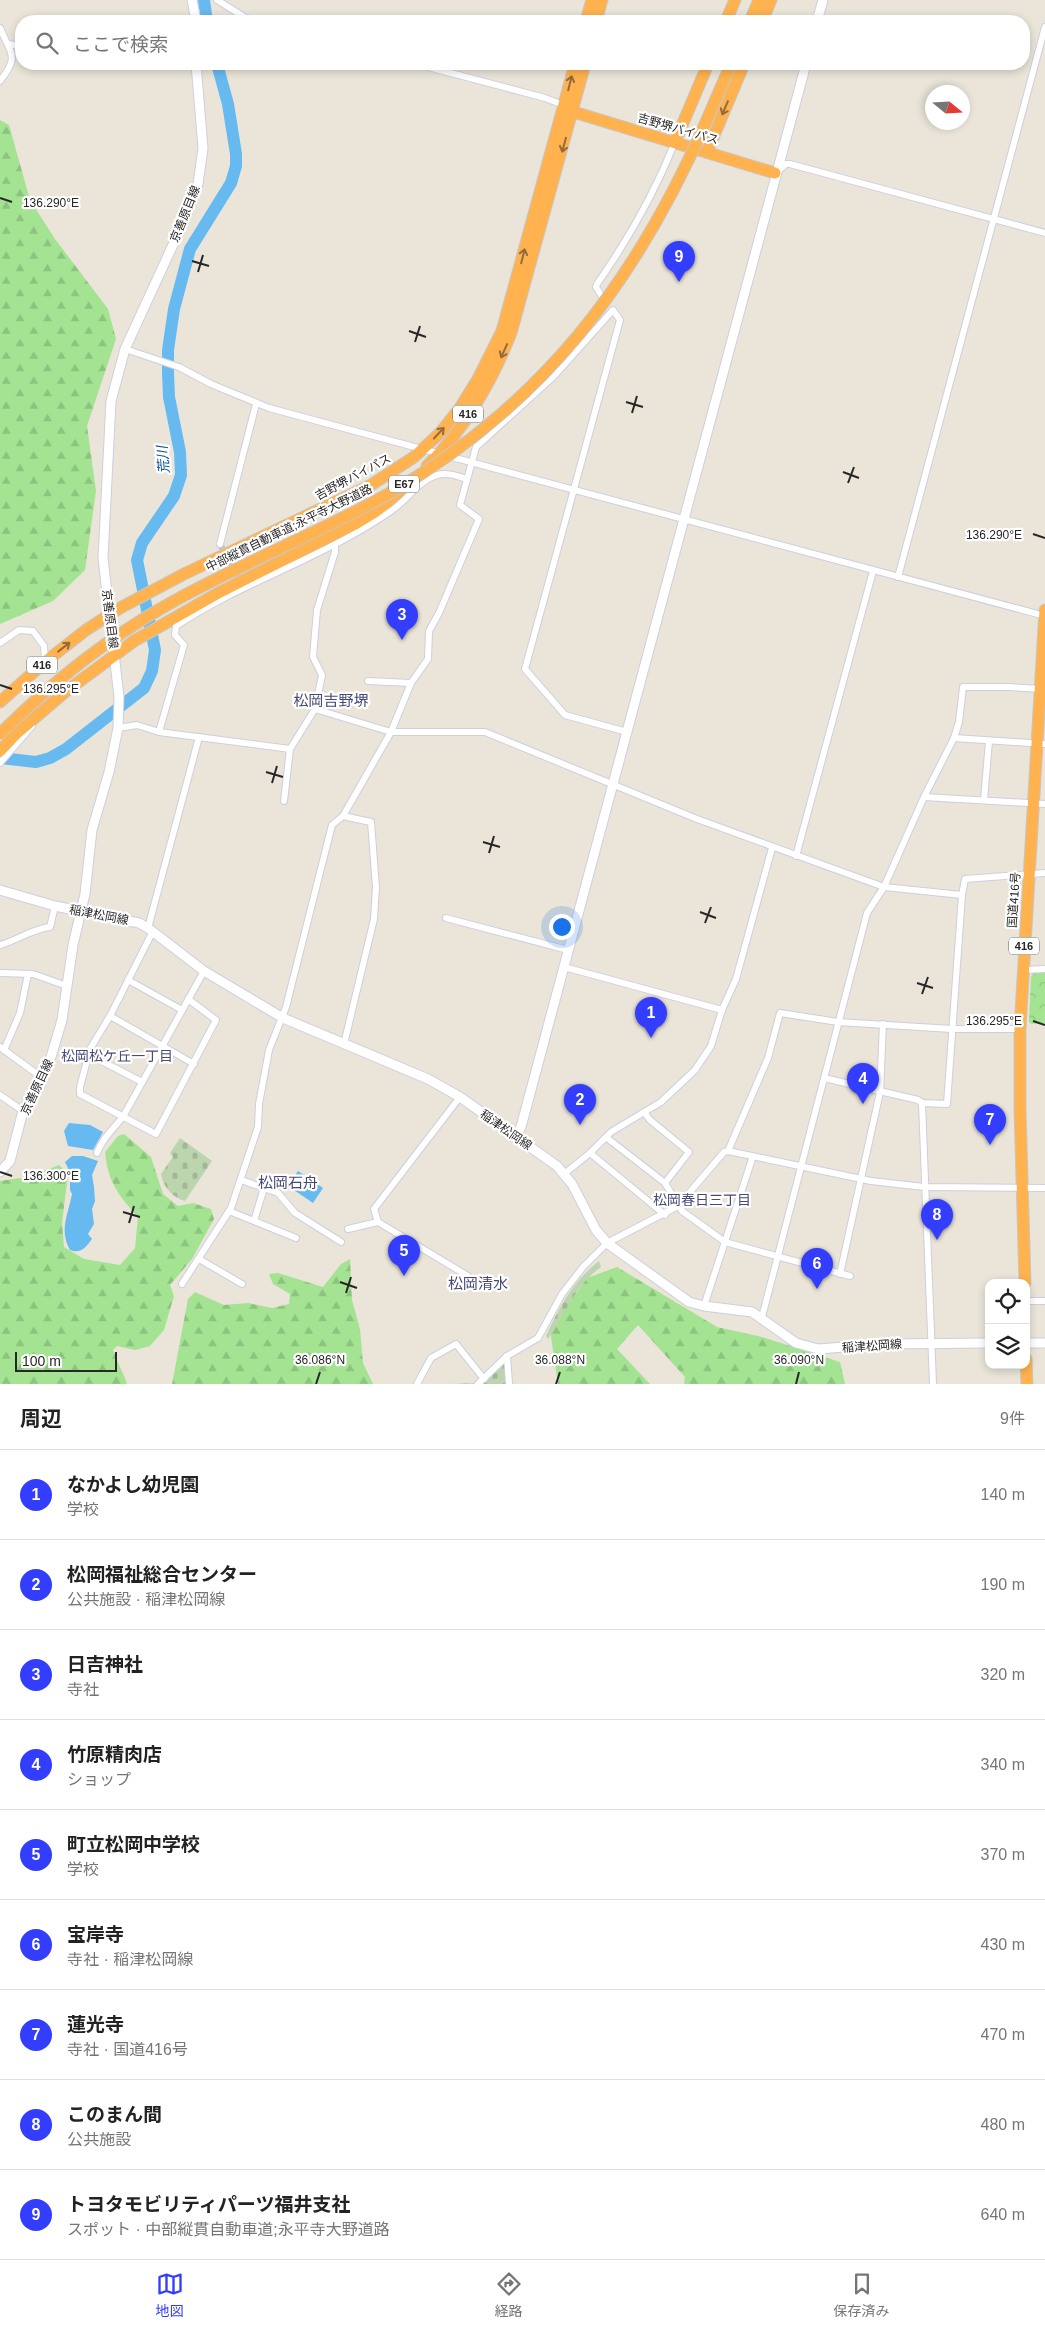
<!DOCTYPE html>
<html lang="ja">
<head>
<meta charset="utf-8">
<style>
	body { margin:0; font-family:Arial,"Noto Sans JP",sans-serif; background:#f2f2f2; color:#222 }
	.controls { position:absolute; right:15px; bottom:15px; display:grid; overflow:hidden; border-radius:10px; box-shadow:0 2px 8px #0003 }
	.controls button { width:45px; height:45px; display:grid; place-items:center; padding:0; border:0; border-bottom:1px solid #e0e0e0; background:#fff; color:#222; font:25px sans-serif }
	.compass { position:absolute; left:925px; top:85px; width:45px; height:45px; border-radius:50%; background:#fff; box-shadow:0 2px 8px #0003; rotate:108deg }
	.scale { position:absolute; left:15px; bottom:12px; width:102px; box-sizing:border-box; padding-left:5px; border:2px solid #272727; border-top:0; font-size:14px; line-height:18px; white-space:nowrap; color:#272727; -webkit-text-stroke:4px #fff; paint-order:stroke }
	.you { position:absolute; left:561px; top:926px; width:18px; height:18px; margin:-12px; border:4px solid #fff; border-radius:50%; background:#1a73e8; box-shadow:0 0 0 8px #1a73e833 }
	.badge { display:grid; place-items:center; width:32px; height:32px; border-radius:50%; background:#323dfd; color:#fff; font-size:16px; font-weight:700 }
	.pin { position:absolute; translate:-50% -41px; filter:drop-shadow(0 1px 2px #0008) }
	.pin::after { content:''; position:absolute; top:26px; width:18px; height:15px; background:inherit; clip-path:polygon(0 0,100% 0,50% 100%) }
	.list { margin:0; padding:0; list-style:none }
	h2 { display:flex; justify-content:space-between; align-items:center; height:65px; margin:0; padding:0 20px; font-size:21px }
	h2 small { font-size:16px; font-weight:400; color:#767676 }
	.list li { display:grid; grid-template-columns:32px 1fr auto; gap:15px; align-items:center; box-sizing:border-box; height:90px; padding:0 20px; border-top:1px solid #e0e0e0 }
	.list b { display:block; font-size:19px; white-space:nowrap }
	.list p { margin:0; font-size:16px; white-space:nowrap; color:#767676 }
	.list em { font-size:16px; font-style:normal; color:#767676 }
	.icon { flex:none; width:28px; height:28px; fill:none; stroke:currentColor; stroke-width:2; stroke-linecap:round; stroke-linejoin:round }
	.map { position:relative; flex:none; width:1045px; height:1384px; overflow:hidden }
	.search { position:absolute; background:#fff; box-shadow:0 2px 8px #0003; left:15px; right:15px; top:15px; height:55px; display:flex; align-items:center; gap:12px; box-sizing:border-box; padding:0 18px; border-radius:20px; color:#767676; font-size:19px }
	.sheet { height:875px; background:#fff }
	nav { display:flex; justify-content:space-around; align-items:center; box-sizing:border-box; height:70px; border-top:1px solid #e0e0e0; background:#fff; font-size:14px; color:#767676 }
	nav a { display:grid; justify-items:center; gap:2px }
	nav .on { color:#323dfd }
	.map>svg:first-child { display:block }
</style>
</head>
<body>
<div class="map">
<svg width="1045" height="1384" viewBox="0 0 1045 1384">
	<defs>
		<pattern id="forest-firs" width="22" height="20" patternUnits="userSpaceOnUse" patternTransform="scale(1.25)"><rect width="22" height="20" fill="#a3e392"/><path d="M5 1l3.5 6h-7zM16 11l3.5 6h-7z" fill="#8cc37e"/></pattern>
		<pattern id="cemetery-stones" width="16" height="16" patternUnits="userSpaceOnUse" patternTransform="scale(1.25)"><rect width="16" height="16" fill="#bcd5ae"/><path d="M2 7V4a2 2 0 0 1 4 0v3zM10 15v-3a2 2 0 0 1 4 0v3z" fill="#a2b796"/></pattern>
		<pattern id="park-crowns" width="20" height="18" patternUnits="userSpaceOnUse" patternTransform="scale(1.25)"><rect width="20" height="18" fill="#a3e392"/><path d="M2 6a3 3 0 1 1 6 0M12 15a3 3 0 1 1 6 0" fill="none" stroke="#8cc37e"/></pattern>
	</defs>
	<rect width="100%" height="100%" fill="#eae5d8"/>
	<g fill="url(#forest-firs)">
		<path d="M0,120L9,125L30,200L55,239L108,309L116,339L87,426L96,491L85,570L53,601L0,624Z"/>
		<path d="M124,1134L151,1157L163,1194L178,1206L193,1203L211,1209L214,1219L192,1259L170,1285L174,1296L164,1330L150,1346L135,1350L117,1346L113,1350C117,1362 123,1372 127,1384H0V1181L20,1178L37,1179L44,1171L59,1165L68,1174L62,1223L64,1247L84,1259L120,1265L135,1248L138,1217C118,1195 108,1182 105,1152L118,1136Z"/>
		<path d="M350,1259L352,1300L360,1329L363,1363L373,1384H172L188,1299L195,1292L224,1305L248,1303L272,1308L289,1304L290,1294L273,1284L269,1274L278,1273L323,1287L341,1264Z"/>
		<path d="M617,1267L717,1327L762,1337L840,1362L845,1384H684L685,1377L638,1325L617,1349L650,1384H558L550,1330L587,1278Z"/>
	</g>
	<g fill="url(#cemetery-stones)">
		<path d="M180,1138L212,1161L185,1201C173,1198 163,1187 161,1174L173,1157L170,1153Z"/>
		<path d="M599,1261L601,1267C573,1287 567,1313 548,1339L546,1336C560,1306 573,1281 599,1261Z"/>
		<path d="M507,1356L510,1384H449L479,1383Z"/>
	</g>
	<path fill="url(#park-crowns)" d="M1045,972V1023L1031,1024L1029,1022L1031,977L1033,973Z"/>
	<g fill="#67baf0">
		<path d="M69,1123L90,1125L103,1132L93,1150L68,1146L64,1131Z"/>
		<path d="M72,1156H83L98,1161L92,1175L94,1187L95,1201L92,1209L94,1224L88,1234L92,1239C85,1248 81,1254 70,1250C59,1230 68,1215 72,1194L70,1190V1172L65,1162Z"/>
		<path d="M298,1171L323,1188L313,1203L288,1186Z"/>
	</g>
	<g fill="none" stroke-linecap="round" stroke-linejoin="round">
		<g stroke="#67baf0" stroke-width="12">
			<path d="M204,0L207,21"/>
			<path d="M0,758L36,762L50,758L66,749L144,688L152,671L155,650L137,560L142,543L174,496L181,475L180,452L169,397L168,373V350L174,309L190,249L231,183L236,166V154L228,104L217,64"/>
		</g>
		<path stroke="#c3bfb5" stroke-width="6" stroke-dasharray="6 3" stroke-linecap="butt" d="M220,544L241,582"/>
		<defs>
			<g id="street">
				<path d="M217,0L246,18L258,21"/>
				<path d="M0,28C11,54 20,56 0,81"/>
				<path d="M8,44L21,46"/>
				<path d="M417,64L545,98L558,103L564,108"/>
				<path d="M778,171L786,164H790L1045,233"/>
				<path d="M601,295L596,287L597,284C628,240 655,192 675,142"/>
				<path d="M125,349L179,367L211,384L269,408L1045,616"/>
				<path d="M220,544L256,404"/>
				<path d="M898,577L1045,27"/>
				<path d="M0,643L19,630L33,631L44,646L45,662"/>
				<path d="M368,681L411,683"/>
				<path d="M315,709L391,732H485L697,819L884,887L962,895"/>
				<path d="M118,728L137,725L159,732L290,749"/>
				<path d="M159,732L184,645L175,635L176,626C236,586 305,564 366,527C376,521 386,515 395,508C408,498 420,480 437,475C447,472 457,476 467,479"/>
				<path d="M954,738L1045,744"/>
				<path d="M0,763L32,726"/>
				<path d="M924,797L1045,804"/>
				<path d="M984,800L989,741"/>
				<path d="M284,801L290,749L315,709L322,675L313,657L317,610L335,552V546"/>
				<path d="M343,816L371,822L376,887L374,919L344,1044"/>
				<path d="M796,856L873,571"/>
				<path d="M446,918L568,950"/>
				<path d="M148,928L199,737"/>
				<path d="M153,931L110,1016L90,1049L80,1087V1094L156,1134L216,1020L188,999"/>
				<path d="M0,945C18,940 32,929 50,927L55,906"/>
				<path d="M564,967L722,1010"/>
				<path d="M1023,970L1045,969"/>
				<path d="M0,973L33,974L67,986"/>
				<path d="M128,980L182,1010"/>
				<path d="M110,1016L194,1064"/>
				<path d="M0,1047L41,1077"/>
				<path d="M4,1050L20,1013L28,974"/>
				<path d="M90,1055L142,1082"/>
				<path d="M824,1078L918,1100L922,1103L947,1104L962,895L965,879L1045,873"/>
				<path d="M0,1095L23,1111"/>
				<path d="M460,1097L374,1209L378,1222L468,1276"/>
				<path d="M922,1103L933,1384"/>
				<path d="M644,1112L650,1120L689,1152L665,1183"/>
				<path d="M607,1138L665,1183L682,1211L725,1242L850,1276"/>
				<path d="M728,1151L871,1181L924,1187L1045,1188"/>
				<path d="M97,1153C102,1138 115,1128 124,1115L204,971"/>
				<path d="M590,1153L665,1215"/>
				<path d="M564,1174L590,1153L611,1132L661,1102L695,1070L711,1046L722,1010L736,979L772,848"/>
				<path d="M241,1180L278,1193L295,1213L341,1242"/>
				<path d="M229,1211L296,1238"/>
				<path d="M254,1221L264,1188"/>
				<path d="M348,1229L378,1222"/>
				<path d="M199,1259L242,1284"/>
				<path d="M840,1274L880,1092L883,1024"/>
				<path d="M182,1284L231,1208L258,1127L259,1104L269,1050L286,1007L332,825L343,816L391,732L411,683L428,659L429,631L439,613L479,519L460,505L476,447L554,376L613,310L620,320L525,669L565,715L627,732"/>
				<path d="M1026,1301H1045"/>
				<path d="M704,1306L753,1156"/>
				<path d="M762,1317L867,913L884,887L924,797L954,738L959,722L963,687H1008L1041,689"/>
				<path d="M507,1356L509,1384"/>
				<path d="M417,1384L431,1358L456,1344L484,1379"/>
				<path d="M478,1384L507,1356L538,1338L562,1294L583,1267L607,1243L678,1206L724,1152L728,1151L768,1058L780,1013L838,1022L952,1029H1020"/>
			</g>
			<g id="secondary">
				<path d="M192,0L196,21"/>
				<path d="M817,21L823,0"/>
				<path d="M0,890L55,906L139,923L148,928L204,971L283,1018L428,1079L460,1097L557,1166L572,1184L596,1230L607,1243L689,1302L704,1306L752,1312L796,1343L818,1349L883,1344L989,1343"/>
				<path d="M516,1136L521,1127L806,64"/>
				<path d="M0,1172L10,1161L23,1111L51,1057L62,1020L73,945L85,894L92,830L109,772L118,728L119,697L103,558L111,401L125,349L183,223L198,184L203,148L196,64"/>
				<path d="M1026,1343H1045"/>
			</g>
			<g id="highway">
				<path d="M586,21L592,0"/>
				<path d="M596,21L602,0"/>
				<path d="M726,21L735,0"/>
				<path d="M750,21L759,0"/>
				<path d="M762,21L771,0"/>
				<path d="M567,110L775,173"/>
				<path d="M705,124L731,64"/>
				<path d="M675,142L708,64"/>
				<path d="M707,152L744,64"/>
				<path d="M427,466C463,432 493,379 511,333L585,64"/>
				<path d="M0,702L45,662L86,630L120,608L184,574L371,485L414,457L440,433L460,408L478,379L502,331L575,64"/>
				<path d="M0,751L17,733L65,692L134,641L220,592L355,524L375,512L403,489"/>
				<path d="M1025,1283L1020,1109V1029L1045,610"/>
				<path d="M1026,1359L1027,1384"/>
			</g>
		</defs>
		<use href="#street" stroke="#cdcee1" stroke-width="8"/>
		<use href="#secondary" stroke="#cdcee1" stroke-width="11"/>
		<use href="#highway" stroke="#c7c7c7" stroke-width="13"/>
		<use href="#street" stroke="#fff" stroke-width="6"/>
		<use href="#secondary" stroke="#fff" stroke-width="9"/>
		<use href="#highway" stroke="#ffb24e" stroke-width="11"/>
		<defs>
			<path id="highway-bridge" d="M0,734C50,684 105,640 167,605C239,564 317,534 390,493C542,405 635,283 705,124"/>
		</defs>
		<use href="#highway-bridge" stroke="#c7c7c7" stroke-width="13" stroke-linecap="butt"/>
		<use href="#highway-bridge" stroke="#ffb24e" stroke-width="11"/>
	</g>
	<defs><path id="oneway-shaft" d="M-6 0H5M1.5-3L5.5 0L1.5 3" fill="none" stroke-width="1.6" stroke-linecap="round" stroke-linejoin="round" transform="scale(1.25)"/></defs>
	<g stroke="#936c3a">
		<use href="#oneway-shaft" transform="translate(570 83) rotate(-76)"/>
		<use href="#oneway-shaft" transform="translate(725 108) rotate(113)"/>
		<use href="#oneway-shaft" transform="translate(564 145) rotate(105)"/>
		<use href="#oneway-shaft" transform="translate(523 256) rotate(-76)"/>
		<use href="#oneway-shaft" transform="translate(504 351) rotate(114)"/>
		<use href="#oneway-shaft" transform="translate(439 433) rotate(-47)"/>
		<use href="#oneway-shaft" transform="translate(64 647) rotate(-38)"/>
	</g>
	<path fill="none" stroke="#272727" stroke-width="2" d="M0,198L12,202M192,261L209,266M198,272L203,255M409,331L426,337M415,342L420,326M626,402L643,407M632,413L637,396M843,472L859,478M848,483L854,467M1033,534L1045,538M0,685L12,689M266,772L283,777M272,783L277,766M483,842L500,847M489,853L494,836M700,912L716,918M705,923L711,907M917,983L933,988M922,994L928,977M1033,1021L1045,1025M0,1172L12,1176M123,1212L140,1217M129,1223L134,1206M340,1282L357,1288M346,1293L351,1277M316,1384L320,1372M556,1384L560,1372M796,1384L799,1372"/>
	<g text-anchor="middle" dominant-baseline="central" stroke-width="4.5" stroke-linejoin="round" paint-order="stroke">
		<g fill="#fff" stroke="#686868" stroke-width="1">
			<rect x="453" y="405.5" width="30" height="17" rx="4"/>
			<rect x="389" y="475.5" width="30" height="17" rx="4"/>
			<rect x="27" y="656.5" width="30" height="17" rx="4"/>
			<rect x="1009" y="937.5" width="30" height="17" rx="4"/>
		</g>
		<g font-size="11" font-weight="bold" fill="#272727">
			<text x="468" y="414">416</text>
			<text x="404" y="484">E67</text>
			<text x="42" y="665">416</text>
			<text x="1024" y="946">416</text>
		</g>
		<g font-size="12" fill="#272727" stroke="#fff">
			<text transform="translate(678 129) rotate(16)">吉野堺バイパス</text>
			<text transform="translate(185 214) rotate(-68)">京善原目線</text>
			<text transform="translate(353 477) rotate(-28)">吉野堺バイパス</text>
			<text transform="translate(289 528) rotate(-26)">中部縦貫自動車道;永平寺大野道路</text>
			<text transform="translate(110 619) rotate(83)">京善原目線</text>
			<text transform="translate(1014 900) rotate(-86)">国道416号</text>
			<text transform="translate(99 915) rotate(11)">稲津松岡線</text>
			<text transform="translate(37 1087) rotate(-65)">京善原目線</text>
			<text transform="translate(506 1130) rotate(35)">稲津松岡線</text>
			<text transform="translate(872 1346) rotate(-4)">稲津松岡線</text>
		</g>
		<g font-size="14" font-style="italic" fill="#0a5598" stroke="#fff">
			<text transform="translate(163 460) rotate(-95)">荒川</text>
		</g>
		<g font-size="14" fill="#474a78" stroke="#fff">
			<text x="117" y="1056">松岡松ケ丘一丁目</text>
			<text x="702" y="1200">松岡春日三丁目</text>
		</g>
		<g font-size="15" fill="#474a78" stroke="#fff">
			<text x="331" y="700">松岡吉野堺</text>
			<text x="288" y="1182">松岡石舟</text>
			<text x="478" y="1283">松岡清水</text>
		</g>
	</g>
	<g font-size="12" text-anchor="middle" fill="#272727" stroke="#fff" stroke-width="4.5" stroke-linejoin="round" paint-order="stroke">
		<text x="51" y="207">136.290°E</text>
		<text x="994" y="539">136.290°E</text>
		<text x="51" y="693">136.295°E</text>
		<text x="994" y="1025">136.295°E</text>
		<text x="51" y="1180">136.300°E</text>
		<text x="320" y="1364">36.086°N</text>
		<text x="560" y="1364">36.088°N</text>
		<text x="799" y="1364">36.090°N</text>
	</g>
</svg>
<div class="controls">
<button><svg class="icon" aria-label="locate" viewBox="0 0 24 24"><circle cx="12" cy="12" r="6"/><path d="M12 2v4M12 18v4M2 12h4M18 12h4"/></svg></button>
<button><svg class="icon" aria-label="layers" viewBox="0 0 24 24"><path d="M12 4l9 5-9 5-9-5zM3 14l9 5 9-5"/></svg></button>
</div>
<svg class="compass" viewBox="-18 -18 36 36"><path d="M0-13l5 13h-10z" fill="#e53935"/><path d="M0 13l5-13h-10z" fill="#767676"/></svg>
<div class="scale">100 m</div>
<div class="you"></div>
<div class="pin badge" style="left:651px;top:1038px">1</div>
<div class="pin badge" style="left:580px;top:1125px">2</div>
<div class="pin badge" style="left:402px;top:640px">3</div>
<div class="pin badge" style="left:863px;top:1104px">4</div>
<div class="pin badge" style="left:404px;top:1276px">5</div>
<div class="pin badge" style="left:817px;top:1289px">6</div>
<div class="pin badge" style="left:990px;top:1145px">7</div>
<div class="pin badge" style="left:937px;top:1240px">8</div>
<div class="pin badge" style="left:679px;top:282px">9</div>
<div class="search"><svg class="icon" aria-label="search" viewBox="0 0 24 24"><circle cx="10" cy="10" r="6"/><path d="M15 15l6 6"/></svg>ここで検索</div>
</div>
<section class="sheet">
<h2>周辺<small>9件</small></h2>
<ul class="list">
<li><span class="badge">1</span><div><b>なかよし幼児園</b><p>学校</p></div><em>140 m</em></li>
<li><span class="badge">2</span><div><b>松岡福祉総合センター</b><p>公共施設 · 稲津松岡線</p></div><em>190 m</em></li>
<li><span class="badge">3</span><div><b>日吉神社</b><p>寺社</p></div><em>320 m</em></li>
<li><span class="badge">4</span><div><b>竹原精肉店</b><p>ショップ</p></div><em>340 m</em></li>
<li><span class="badge">5</span><div><b>町立松岡中学校</b><p>学校</p></div><em>370 m</em></li>
<li><span class="badge">6</span><div><b>宝岸寺</b><p>寺社 · 稲津松岡線</p></div><em>430 m</em></li>
<li><span class="badge">7</span><div><b>蓮光寺</b><p>寺社 · 国道416号</p></div><em>470 m</em></li>
<li><span class="badge">8</span><div><b>このまん間</b><p>公共施設</p></div><em>480 m</em></li>
<li><span class="badge">9</span><div><b>トヨタモビリティパーツ福井支社</b><p>スポット · 中部縦貫自動車道;永平寺大野道路</p></div><em>640 m</em></li>
</ul>
</section>
<nav>
<a class="on"><svg class="icon" aria-label="map" viewBox="0 0 24 24"><path d="M3 6l6-2 6 2 6-2v14l-6 2-6-2-6 2zM9 4v14M15 6v14"/></svg>地図</a>
<a><svg class="icon" aria-label="directions" viewBox="0 0 24 24"><path d="M12 3l9 9-9 9-9-9zM9 14v-3h6M13 9l2 2-2 2"/></svg>経路</a>
<a><svg class="icon" aria-label="saved" viewBox="0 0 24 24"><path d="M7 4h10v16l-5-4-5 4z"/></svg>保存済み</a>
</nav>
</body>
</html>
